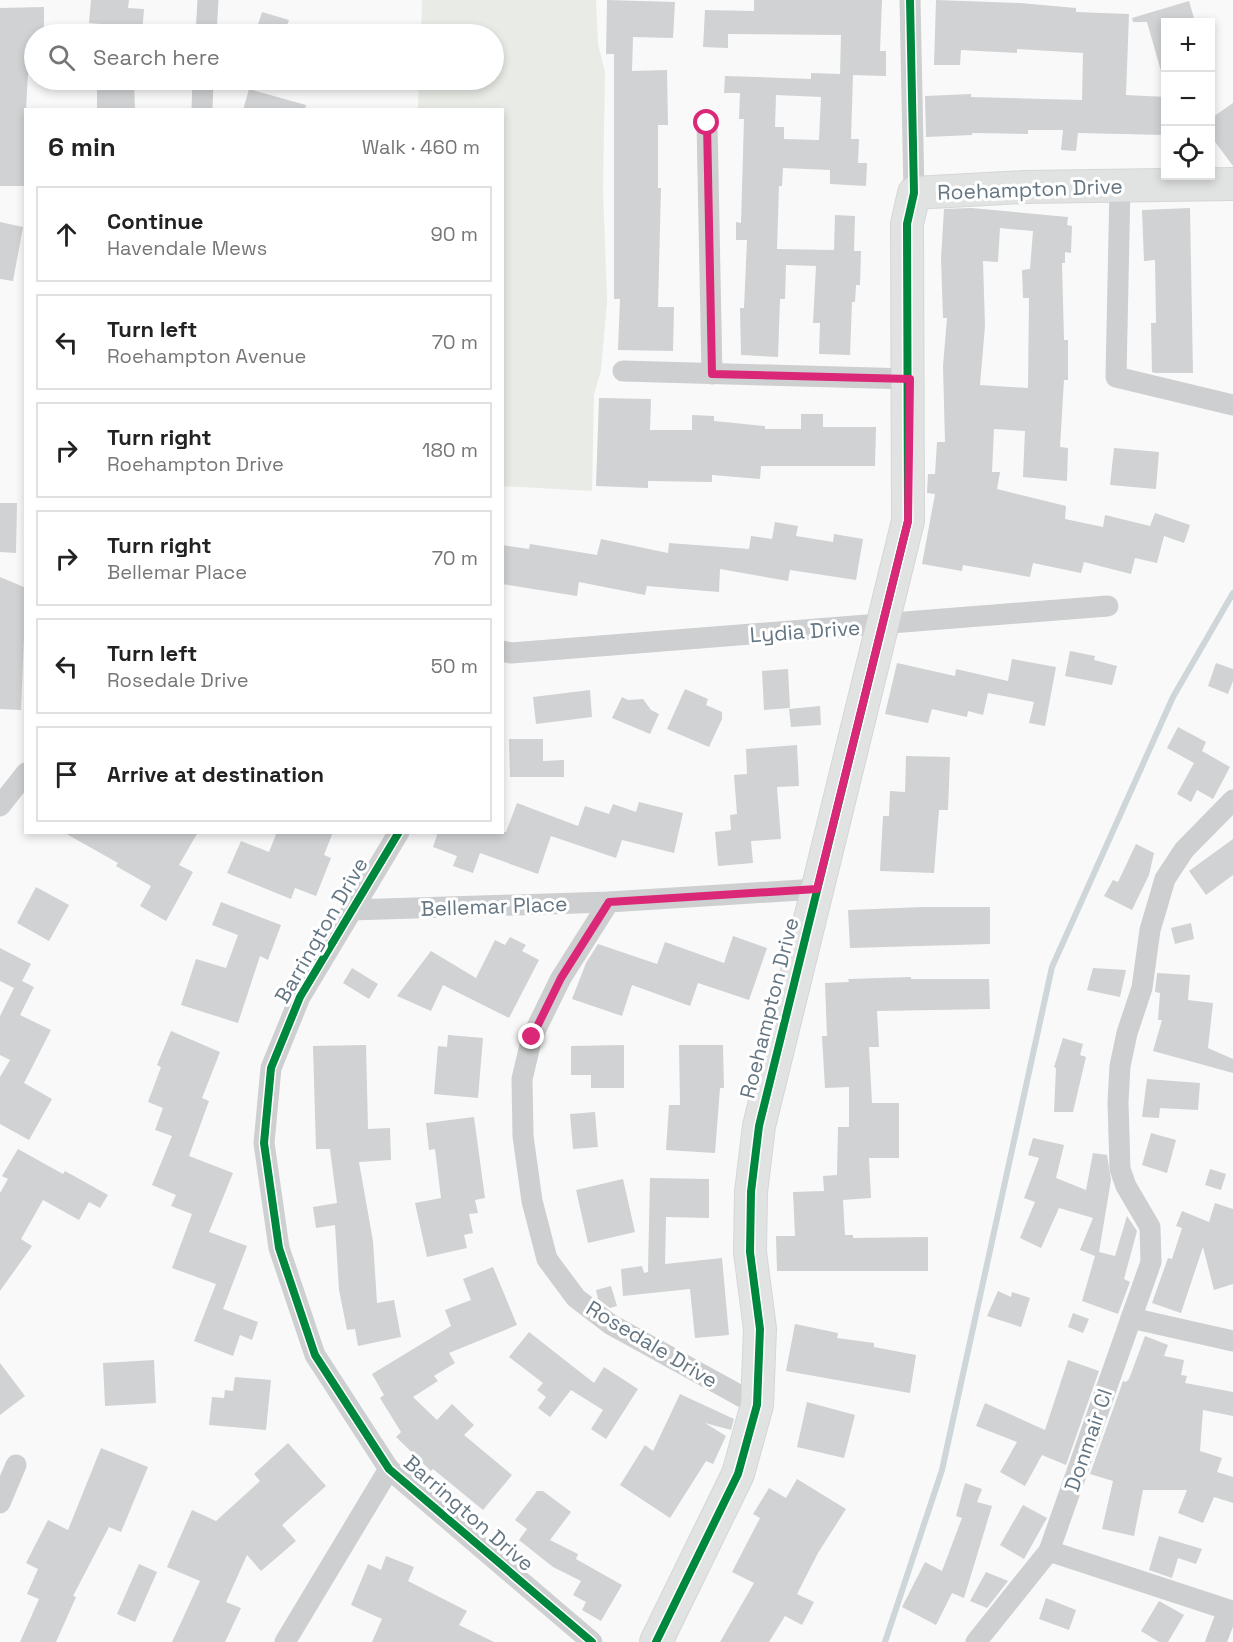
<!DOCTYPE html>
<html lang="en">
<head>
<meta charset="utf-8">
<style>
	body { margin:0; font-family:"Space Grotesk",sans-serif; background:#f6f6f6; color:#222 }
	.controls { position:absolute; right:18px; top:18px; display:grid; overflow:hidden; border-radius:0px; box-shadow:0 3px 9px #0003 }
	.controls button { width:54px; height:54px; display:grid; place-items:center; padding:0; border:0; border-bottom:2px solid #e0e0e0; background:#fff; color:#222; font:30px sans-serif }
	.stop { position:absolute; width:18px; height:18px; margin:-14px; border:4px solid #db2777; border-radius:50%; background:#fff }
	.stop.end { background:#db2777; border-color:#fff; box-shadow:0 2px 6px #0008 }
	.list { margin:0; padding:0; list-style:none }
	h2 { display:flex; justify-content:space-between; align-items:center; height:78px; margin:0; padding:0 24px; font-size:26px }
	h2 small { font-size:20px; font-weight:400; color:#767676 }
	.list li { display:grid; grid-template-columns:39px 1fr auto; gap:18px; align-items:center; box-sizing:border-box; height:96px; margin:0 12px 12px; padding:0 12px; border:2px solid #e0e0e0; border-radius:0px }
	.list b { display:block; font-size:22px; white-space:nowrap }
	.list p { margin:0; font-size:20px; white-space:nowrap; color:#767676 }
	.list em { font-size:20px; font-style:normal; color:#767676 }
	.icon { flex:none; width:33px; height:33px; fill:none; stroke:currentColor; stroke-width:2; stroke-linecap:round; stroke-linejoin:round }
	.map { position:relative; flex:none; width:1233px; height:1642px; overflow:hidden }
	.search { position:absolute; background:#fff; box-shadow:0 3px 9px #0003; left:24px; top:24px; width:480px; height:66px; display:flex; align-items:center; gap:15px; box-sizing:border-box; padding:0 21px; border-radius:33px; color:#767676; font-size:22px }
	.panel { position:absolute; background:#fff; box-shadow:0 3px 9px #0003; left:24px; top:108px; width:480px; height:726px; border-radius:0px }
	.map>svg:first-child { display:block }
</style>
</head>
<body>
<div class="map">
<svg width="1233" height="1642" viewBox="0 0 1233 1642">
	<rect width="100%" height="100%" fill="#f9f9f9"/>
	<path fill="#e8ebe6" d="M422,0H596L598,44L605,72L603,189L607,301L601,370L594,395L592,491L503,486L502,110L418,109L419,80H494V34H421Z"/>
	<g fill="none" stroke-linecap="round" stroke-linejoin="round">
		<path stroke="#ced6d9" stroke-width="6" d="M885,1642L942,1470L1052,967L1173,697L1233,593"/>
	</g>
	<g fill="#d0d2d3" fill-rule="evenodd">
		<path d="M91,0H129L128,8L144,9L142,34H100L101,24L89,23Z"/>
		<path d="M607,0L675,2L673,38L633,37L632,71L667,70L668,125H658V188H661L658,307H674L673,351L618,350L620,299H614V54H606Z"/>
		<path d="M754,0H882L880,51H886V76L853,75L851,139H859L858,163H867L866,186L830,184V170L783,168L782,186H779L777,249L834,250L835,215L855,216L854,251H861L860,285H856L855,302H852L850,355L819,354L820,323H813L816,266L786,265L785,299H780L778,357L741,355L740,308H744L747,240H736V222L741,223L744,119H739L740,93H724L725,76L811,79V73L840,74L841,35L728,34V48L703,47L705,10L754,11ZM776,95L821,97L819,140L784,139V127H775Z"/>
		<path d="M936,0L1020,3L1076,8V12L1129,14L1126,95L1166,97V135L1078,133L1076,151L1061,150L1063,130H1028V134L972,133V135L926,137L925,96L971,94V97L1082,100L1083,53L1017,49V53L961,50L960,65H934Z"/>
		<path d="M1189,1L1195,22H1166V71H1161L1147,22H1133L1132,18Z"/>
		<path d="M44,7V34H34V56H29L26,110V186H0V8Z"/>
		<path d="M262,12L289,20L284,34H255Z"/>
		<path d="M116,80H134L135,110H97V82H116Z"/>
		<path d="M249,89L306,105L305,110H243Z"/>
		<path d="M1233,103V166L1210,135V119Z"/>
		<path d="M971,208L1068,217L1067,225L1072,226L1071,253L1065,252V263H1062L1064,340H1068V380H1064L1060,447L1068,448L1067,481L1023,477L1025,431L994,429L992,472H1000L997,489L1066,506L1065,519L1103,527L1105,515L1150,526L1155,513L1190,525L1184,543L1164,536L1157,563L1135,558L1131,574L1084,562L1081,573L1033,563L1030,577L963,565L962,571L922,564L935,494L927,493L928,474H935L937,442H945L943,366L947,318H943L941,259L944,209ZM1000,228L1033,231L1030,269L1022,270L1023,298H1029L1028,388L980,385L985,326L983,261L998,262Z"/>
		<path d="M1190,208L1193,373H1155L1152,372L1151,323H1156L1155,260L1144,261L1142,210Z"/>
		<path d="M0,222L23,227L13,281L0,279Z"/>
		<path d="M599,398L651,399L650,430H692V415L714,416V421L765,426V429H801V414H823V427H876L875,466H761L760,479L712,475V482L648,481V488L596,486Z"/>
		<path d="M1114,448L1159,452L1156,489L1110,485Z"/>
		<path d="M0,503H17L16,553L0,552Z"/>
		<path d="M775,522L798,526L796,536L833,542L834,534L863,539L856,580L790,570L788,581L720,569L719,592L647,586L645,595L579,582L577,596L502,584V545L529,549L530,544L597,555L601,539L668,553L669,543L749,549L751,536L772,539Z"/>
		<path d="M0,577L26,588L21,710L0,709Z"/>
		<path d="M1070,651L1095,656L1094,660L1117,666L1112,685L1065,676Z"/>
		<path d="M1012,659L1056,667L1045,726L1029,723L1034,702L988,693L983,715L968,711L967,717L932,709L928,723L885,714L897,663L955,676L956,669L1008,681Z"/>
		<path d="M1216,663L1233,669V681L1228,694L1208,686Z"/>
		<path d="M788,669L790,708L764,710L762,671Z"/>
		<path d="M685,689L708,699L706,705L722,712V719L709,747L667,729Z"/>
		<path d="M590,690L592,717L536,724L533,697Z"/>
		<path d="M622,697L628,700L643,699L651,710L659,714L650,734L612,718Z"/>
		<path d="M820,706L821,725L791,727L789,709Z"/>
		<path d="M1178,727L1206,742L1202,751L1230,767L1213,799L1197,790L1191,802L1177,794L1194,763L1167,748Z"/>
		<path d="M509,739H543V761L564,760V777H510Z"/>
		<path d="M797,745L799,786L777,787L781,839L751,841L753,863L718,866L715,832L731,830L730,815L737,814L734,775L747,774L746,749Z"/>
		<path d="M906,756L950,757L948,810H939L934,873L880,871L883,816H889L890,791L905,792Z"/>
		<path d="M639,802L683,813L674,853L622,840L616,858L551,836L538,874L480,853L473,873L453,866L457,856L433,847L438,832H506L517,803L578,826L585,806L609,814L613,804L636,812Z"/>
		<path d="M63,832H198L179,865L193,872L166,921L140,906L151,886L116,866L118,863Z"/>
		<path d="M277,832H333L324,855L331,858L316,896L295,888L291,899L227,873L241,841L269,852Z"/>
		<path d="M1233,839V875L1206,895L1189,871Z"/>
		<path d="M1136,844L1154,853L1149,875L1132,910L1104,896L1113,880L1118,882Z"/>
		<path d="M36,887L69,905L49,941L17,923Z"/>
		<path d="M221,902L281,925L268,960L260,956L238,1023L181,1005L196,959L226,968L238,935L212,925Z"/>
		<path d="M924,907H990V944L850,948L848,910Z"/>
		<path d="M1191,923L1194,939L1175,944L1171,928Z"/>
		<path d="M733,936L767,948L749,1000L698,983L690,1006L632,985L622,1016L572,999L586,963L598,944L657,964L665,942L724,963Z"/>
		<path d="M510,937L526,945L522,951L539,960L509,1018L443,985L431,1011L397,996L431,951L476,978L495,940L505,945Z"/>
		<path d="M0,948L31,964L22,981L34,987L20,1015L51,1030L24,1083L52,1099L29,1140L0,1124V1077L10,1060L0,1055V1016L14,988L0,981Z"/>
		<path d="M352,968L378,984L369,999L343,983Z"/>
		<path d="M1093,968L1126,970L1120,997L1087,990Z"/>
		<path d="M1157,973L1190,975L1188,1000L1213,1003L1208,1048L1233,1059V1073L1153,1051L1162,1020H1158L1160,993L1155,992Z"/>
		<path d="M911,977V979H989L990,1009L877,1011L879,1047H869L872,1103H899V1158H869L871,1198L843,1200L845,1235H853V1238L928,1237V1271H777L776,1236H795L793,1192L824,1191L823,1176L837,1175L838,1127H849V1087L825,1088L822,1036H827L825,983L849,982L848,979Z"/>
		<path d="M171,1031L220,1052L202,1098L209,1101L189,1156L233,1173L209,1232L247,1246L223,1309L258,1322L252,1340L240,1335L233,1356L194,1341L216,1284L172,1268L192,1214L171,1206L176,1195L152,1185L172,1136L155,1130L163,1108L148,1102L161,1067L157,1065Z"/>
		<path d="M448,1035L483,1038L478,1098L434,1094L438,1046L447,1047Z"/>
		<path d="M1063,1038L1083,1044L1080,1055L1086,1057L1073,1112H1054L1056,1068L1054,1067Z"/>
		<path d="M366,1045L368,1129L390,1128L391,1160L359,1162L373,1241L377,1303L394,1300L401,1337L358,1346L355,1329L347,1330L339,1290L335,1225L316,1228L313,1207L337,1203L330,1149H316L313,1046Z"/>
		<path d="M624,1045V1088H591V1075H571V1046Z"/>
		<path d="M679,1045H723L724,1088H720L715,1153L666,1150L669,1105H680Z"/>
		<path d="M1147,1079L1200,1083L1198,1110L1160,1108L1159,1118L1142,1117Z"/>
		<path d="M595,1112L598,1147L573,1149L570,1114Z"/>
		<path d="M474,1117L485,1198L475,1200L478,1213L469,1214L473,1233L464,1235L467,1248L427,1257L415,1203L441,1198L435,1149L429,1150L426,1123Z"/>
		<path d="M1151,1133L1176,1140L1167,1173L1142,1165Z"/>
		<path d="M1033,1138L1064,1145L1056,1178L1086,1190L1093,1153L1107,1155L1111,1180L1099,1252L1115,1256L1127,1216L1137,1231L1124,1279L1130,1282L1118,1314L1082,1301L1095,1256L1080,1250L1093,1218L1059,1208L1041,1248L1020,1238L1035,1202L1024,1198L1039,1158L1028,1155Z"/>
		<path d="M18,1149L63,1174L65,1171L108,1195L100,1208L89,1202L79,1220L43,1200L21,1239L32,1246L0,1291V1193L8,1179L2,1176Z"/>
		<path d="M1210,1169L1226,1174L1221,1190L1205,1185Z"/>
		<path d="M650,1178L709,1179V1218L666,1217L665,1264L722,1258L729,1335L695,1338L690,1289L623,1296L621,1269L642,1266L644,1273L648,1272Z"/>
		<path d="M623,1179L635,1232L588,1243L576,1190Z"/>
		<path d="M1215,1203L1233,1209V1284L1214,1290L1203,1247L1181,1313L1152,1303L1168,1258L1172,1259L1182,1228L1176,1226L1182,1211L1209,1222Z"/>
		<path d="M493,1267L517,1325L449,1353L455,1363L434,1376L438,1381L413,1397L437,1420L452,1404L474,1425L464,1435L512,1475L483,1510L433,1469L431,1471L396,1437L401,1432L380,1398L384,1395L372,1374L451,1326L445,1310L471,1300L463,1279Z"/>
		<path d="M611,1286L617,1306L610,1308L598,1299L596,1290Z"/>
		<path d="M998,1291L1011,1297L1012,1292L1030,1298L1021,1327L987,1316Z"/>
		<path d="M1073,1313L1089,1319L1083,1333L1068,1327Z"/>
		<path d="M795,1324L838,1333L837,1338L874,1343V1347L916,1355L910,1393L786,1371Z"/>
		<path d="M529,1332L594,1383L604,1367L638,1389L606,1439L591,1429L603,1410L571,1390L550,1417L538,1408L546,1397L537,1390L543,1383L509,1357Z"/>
		<path d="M1145,1336L1168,1345L1164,1356L1184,1360L1181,1375L1187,1376L1185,1383L1233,1392V1416L1203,1410L1200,1451L1222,1458L1217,1472L1233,1477V1503L1214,1497L1203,1523L1178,1513L1187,1490H1143L1134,1536L1102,1529L1113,1481L1090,1474L1123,1381L1126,1382L1129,1379Z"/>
		<path d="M154,1360L156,1403L105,1406L103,1363Z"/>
		<path d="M1068,1360L1099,1371L1066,1465L1042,1455L1025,1486L1000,1472L1017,1442L976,1426L985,1403L1045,1430Z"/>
		<path d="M0,1363L25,1396L0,1415Z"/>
		<path d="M235,1377L271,1380L266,1430L209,1425L212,1397L224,1398L225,1390L233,1391Z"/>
		<path d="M680,1394L734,1419L731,1430L705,1423L726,1436L713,1464L706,1461L670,1518L620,1485L645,1445L653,1451Z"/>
		<path d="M807,1402L855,1415L844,1458L797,1447Z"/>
		<path d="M288,1443L326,1486L282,1525L296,1541L261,1571L247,1555L226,1602L241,1608L225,1642H172L200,1581L167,1567L192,1510L216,1521L260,1481L254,1474Z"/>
		<path d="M101,1448L148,1467L121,1532L109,1527L73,1596L76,1597L56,1642H20L39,1599L27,1594L38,1569L26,1563L48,1520L68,1530Z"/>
		<path d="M797,1479L846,1509L818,1553L797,1594L814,1602L802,1625L785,1616L769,1642H720L754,1583L732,1572L760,1518L753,1514L769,1488L786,1498Z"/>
		<path d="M965,1483L982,1489L977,1502L992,1506L964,1598L952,1593L936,1625L902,1607L925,1562L942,1571L962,1518L956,1516Z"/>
		<path d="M537,1491H543L571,1512L550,1540L578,1554L576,1559L622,1585L601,1621L582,1610L586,1602L573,1595L581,1581L553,1567L519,1540L527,1529L515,1520Z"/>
		<path d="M1023,1505L1047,1518L1024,1559L1000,1545Z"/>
		<path d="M1159,1536L1202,1549L1196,1564L1178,1558L1172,1578L1149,1570Z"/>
		<path d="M386,1556L414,1567L408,1581L467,1611L459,1625L494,1642H372L382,1619L351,1605L368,1564L381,1570Z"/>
		<path d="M139,1564L157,1572L135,1622L117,1614Z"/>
		<path d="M986,1572L1008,1581L987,1608L970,1601Z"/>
		<path d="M1046,1598L1076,1610L1069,1630L1039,1619Z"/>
		<path d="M1159,1601L1184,1615L1168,1642H1159L1141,1631Z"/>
	</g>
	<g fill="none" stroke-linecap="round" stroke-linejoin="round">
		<defs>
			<path id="secondary" d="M656,1642L738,1474L757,1405L760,1329L750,1252L751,1192L759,1126L908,521L907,224L914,193L1024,187L1233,184"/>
		</defs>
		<use href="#secondary" stroke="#d5d6d7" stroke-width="34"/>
		<g stroke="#cecfd0" stroke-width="21">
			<path d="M910,0L914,193"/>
			<path d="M206,34L208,0"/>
			<path d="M202,110L203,80"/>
			<path d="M707,123L712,374"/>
			<path d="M1120,186L1116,377L1233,405"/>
			<path d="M623,371L910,379"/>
			<path d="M502,651L511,653L1108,606"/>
			<path d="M0,806L26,773"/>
			<path d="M399,832L300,997L271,1068L264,1143L279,1248L315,1355L389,1469L592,1642"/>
			<path d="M609,902L561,978L532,1037L522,1079L523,1136L532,1201L547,1259L576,1298L610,1324L757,1405"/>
			<path d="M351,910L609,902L817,889"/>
			<path d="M1131,1318L1233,1341"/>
			<path d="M0,1503L16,1465"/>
			<path d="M1049,1551L1232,1611"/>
			<path d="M285,1642L389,1469"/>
			<path d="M976,1642L1049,1551L1151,1262L1150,1227L1126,1186L1120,1169L1118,1102L1120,1066L1127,1033L1142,988L1150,930L1165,879L1184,850L1233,800"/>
			<path d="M1216,1642L1225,1618L1233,1611"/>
		</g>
		<use href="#secondary" stroke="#e1e2e2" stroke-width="32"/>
		<defs>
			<g id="cycleway">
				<path d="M399,832L300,997L271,1068L264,1143L279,1248L315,1355L389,1469L592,1642"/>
				<path d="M656,1642L738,1474L757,1405L760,1329L750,1252L751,1192L759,1126L908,521L907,224L914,193L910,0"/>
			</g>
		</defs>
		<use href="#cycleway" stroke="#fff" stroke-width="11"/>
		<use href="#cycleway" stroke="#00873e" stroke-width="8"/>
	</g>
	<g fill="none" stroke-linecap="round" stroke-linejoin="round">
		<path stroke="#db2777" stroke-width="8" d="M532,1037L561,978L609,902L817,889L908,521L910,379L712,374L707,123"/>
	</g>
	<g text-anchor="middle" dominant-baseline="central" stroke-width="6" stroke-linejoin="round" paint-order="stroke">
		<g font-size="21" fill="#657683" stroke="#fff">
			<text transform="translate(1030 189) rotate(-2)">Roehampton Drive</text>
			<text transform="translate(805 631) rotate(-4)">Lydia Drive</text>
			<text transform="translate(494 906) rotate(-2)">Bellemar Place</text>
			<text transform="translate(321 930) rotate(-60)">Barrington Drive</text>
			<text transform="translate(769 1008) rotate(-76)">Roehampton Drive</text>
			<text transform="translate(652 1344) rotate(31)">Rosedale Drive</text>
			<text transform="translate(1088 1440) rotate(-71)">Donmair Cl</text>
			<text transform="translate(469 1513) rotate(41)">Barrington Drive</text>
		</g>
	</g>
</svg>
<div class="controls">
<button>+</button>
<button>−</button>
<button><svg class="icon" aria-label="locate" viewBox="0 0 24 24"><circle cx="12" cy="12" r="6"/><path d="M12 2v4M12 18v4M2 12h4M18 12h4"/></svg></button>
</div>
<div class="stop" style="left:707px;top:123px"></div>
<div class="stop end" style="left:532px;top:1037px"></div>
<div class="search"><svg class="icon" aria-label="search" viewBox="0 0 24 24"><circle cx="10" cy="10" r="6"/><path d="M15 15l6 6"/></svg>Search here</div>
<section class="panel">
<h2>6 min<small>Walk · 460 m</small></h2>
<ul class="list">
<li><svg class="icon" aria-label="ahead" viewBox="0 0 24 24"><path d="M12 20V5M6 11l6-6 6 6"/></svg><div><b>Continue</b><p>Havendale Mews</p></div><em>90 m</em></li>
<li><svg class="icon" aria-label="left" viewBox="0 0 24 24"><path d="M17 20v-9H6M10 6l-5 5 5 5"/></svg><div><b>Turn left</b><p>Roehampton Avenue</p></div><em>70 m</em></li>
<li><svg class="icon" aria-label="right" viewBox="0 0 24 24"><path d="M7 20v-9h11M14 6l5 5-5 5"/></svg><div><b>Turn right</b><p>Roehampton Drive</p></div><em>180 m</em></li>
<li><svg class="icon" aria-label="right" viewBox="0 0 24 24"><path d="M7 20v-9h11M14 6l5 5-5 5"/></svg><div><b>Turn right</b><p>Bellemar Place</p></div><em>70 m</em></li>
<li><svg class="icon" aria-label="left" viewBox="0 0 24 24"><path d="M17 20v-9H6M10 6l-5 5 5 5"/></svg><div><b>Turn left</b><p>Rosedale Drive</p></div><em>50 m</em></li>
<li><svg class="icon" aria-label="arrive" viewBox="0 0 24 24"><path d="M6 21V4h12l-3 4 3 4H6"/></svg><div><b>Arrive at destination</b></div></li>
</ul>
</section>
</div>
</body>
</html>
